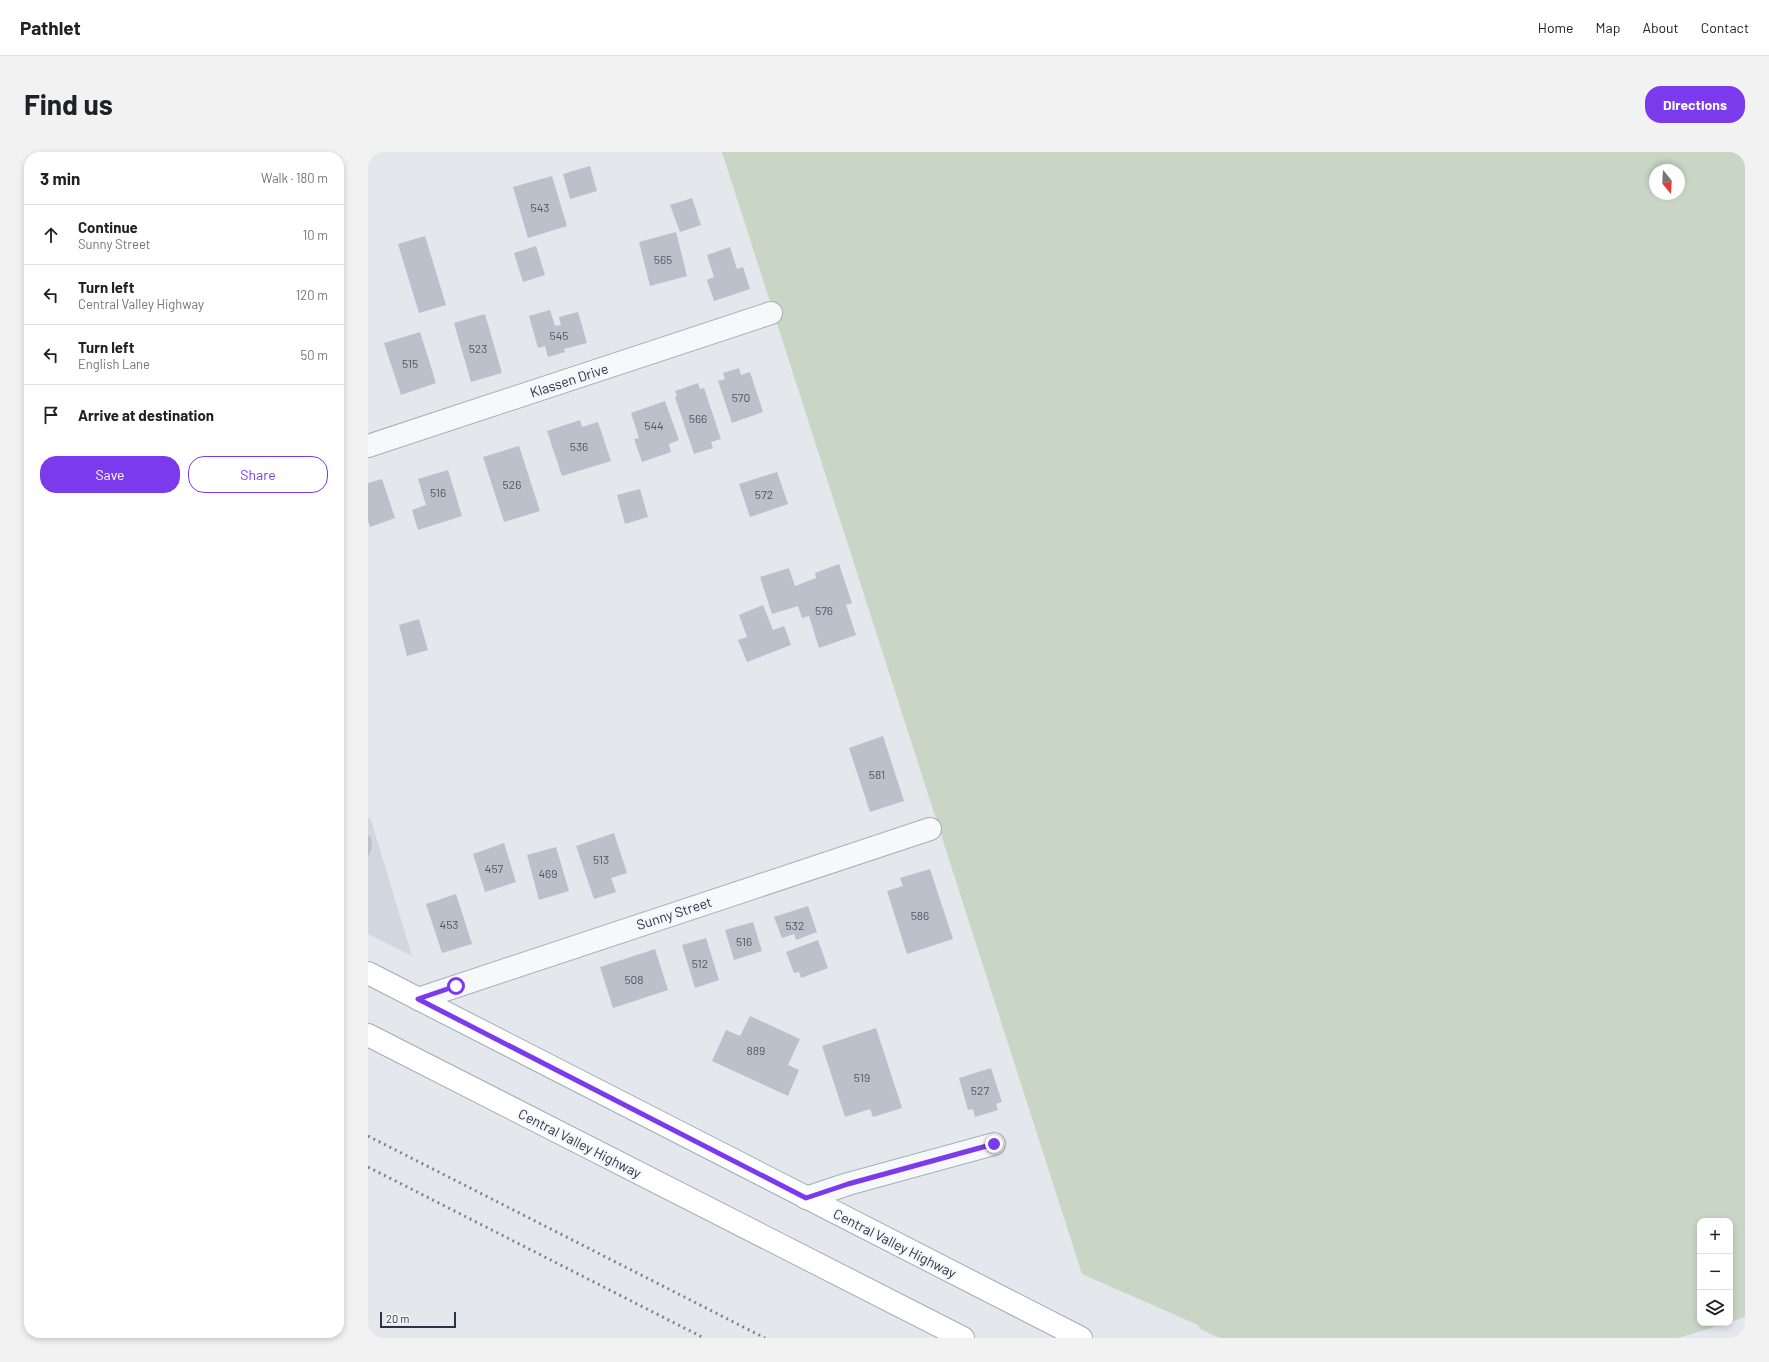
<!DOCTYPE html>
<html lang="en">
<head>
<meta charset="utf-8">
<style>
	body { margin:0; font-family:Barlow,sans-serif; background:#f2f2f2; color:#202124 }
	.controls { position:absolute; right:12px; bottom:12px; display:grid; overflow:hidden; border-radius:8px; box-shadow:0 2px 6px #0003 }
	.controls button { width:36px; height:36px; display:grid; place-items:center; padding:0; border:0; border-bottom:1px solid #e0e0e0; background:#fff; color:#202124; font:20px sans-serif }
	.compass { position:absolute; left:1281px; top:12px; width:36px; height:36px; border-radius:50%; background:#fff; box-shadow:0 2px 6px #0003; rotate:162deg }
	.scale { position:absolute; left:12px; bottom:10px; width:76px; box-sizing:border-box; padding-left:4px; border:2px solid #2b3445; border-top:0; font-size:11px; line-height:14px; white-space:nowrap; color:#2b3445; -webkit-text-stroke:3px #f4f6f9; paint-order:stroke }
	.stop { position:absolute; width:12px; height:12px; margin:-9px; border:3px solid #7c3aed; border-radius:50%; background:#fff }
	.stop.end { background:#7c3aed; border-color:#fff; box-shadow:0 1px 4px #0008 }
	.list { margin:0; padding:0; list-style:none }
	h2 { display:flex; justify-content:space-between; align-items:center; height:52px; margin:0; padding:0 16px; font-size:17px }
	h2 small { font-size:13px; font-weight:400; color:#757577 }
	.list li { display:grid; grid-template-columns:26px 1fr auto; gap:12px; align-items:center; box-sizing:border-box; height:60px; padding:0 16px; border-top:1px solid #e0e0e0 }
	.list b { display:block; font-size:15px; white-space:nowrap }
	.list p { margin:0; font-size:13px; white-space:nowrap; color:#757577 }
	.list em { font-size:13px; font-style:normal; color:#757577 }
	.actions { display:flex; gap:8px; padding:12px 16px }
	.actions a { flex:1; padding:9px 0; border:1px solid #7c3aed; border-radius:16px; text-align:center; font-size:14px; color:#7c3aed }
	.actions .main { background:#7c3aed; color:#fff }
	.icon { flex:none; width:22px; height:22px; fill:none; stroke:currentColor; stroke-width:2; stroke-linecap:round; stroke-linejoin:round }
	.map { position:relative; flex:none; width:1377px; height:1186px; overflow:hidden; border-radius:16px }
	header { display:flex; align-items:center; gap:24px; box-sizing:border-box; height:56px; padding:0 20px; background:#fff; border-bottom:1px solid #e0e0e0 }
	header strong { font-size:19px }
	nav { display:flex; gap:22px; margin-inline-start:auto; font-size:14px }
	.intro { display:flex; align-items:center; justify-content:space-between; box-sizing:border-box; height:96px; padding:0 24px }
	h1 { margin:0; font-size:28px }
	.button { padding:10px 18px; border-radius:16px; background:#7c3aed; color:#fff; font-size:14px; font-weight:700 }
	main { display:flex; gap:24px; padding:0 24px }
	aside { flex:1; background:#fff; border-radius:16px; box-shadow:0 2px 6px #0003 }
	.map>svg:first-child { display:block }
</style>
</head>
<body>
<header>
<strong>Pathlet</strong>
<nav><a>Home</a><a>Map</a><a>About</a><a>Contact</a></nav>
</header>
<div class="intro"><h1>Find us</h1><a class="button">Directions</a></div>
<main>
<aside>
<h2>3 min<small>Walk · 180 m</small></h2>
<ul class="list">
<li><svg class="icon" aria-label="ahead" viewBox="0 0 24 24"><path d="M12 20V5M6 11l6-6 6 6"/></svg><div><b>Continue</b><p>Sunny Street</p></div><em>10 m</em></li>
<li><svg class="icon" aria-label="left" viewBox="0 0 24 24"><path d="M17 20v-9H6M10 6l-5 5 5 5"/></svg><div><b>Turn left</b><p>Central Valley Highway</p></div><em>120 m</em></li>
<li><svg class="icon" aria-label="left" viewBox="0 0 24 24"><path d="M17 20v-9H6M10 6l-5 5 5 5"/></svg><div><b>Turn left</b><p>English Lane</p></div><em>50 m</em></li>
<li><svg class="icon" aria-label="arrive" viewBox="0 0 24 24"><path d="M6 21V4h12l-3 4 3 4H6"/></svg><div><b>Arrive at destination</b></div></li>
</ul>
<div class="actions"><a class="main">Save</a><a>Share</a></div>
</aside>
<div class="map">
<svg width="1377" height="1186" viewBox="0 0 1377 1186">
	<rect width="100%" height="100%" fill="#e4e7ec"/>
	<path fill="#d2d6de" d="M2,665L44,804L0,782V666Z"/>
	<path fill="#c9d6c5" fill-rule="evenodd" d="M354,0H1377V1165L1362,1170V1069H1332V1171H1359L1310,1186H852L832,1177L830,1173L714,1122ZM1287,18H1311V42H1287Z"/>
	<g fill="#bbc0ca">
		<path d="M222,14L229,39L202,47L195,22Z"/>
		<path d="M184,24L199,74L160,86L145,35Z"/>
		<path d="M324,46L333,73L312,80L302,53Z"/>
		<path d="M308,80L319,124L282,134L271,90Z"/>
		<path d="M57,84L78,153L51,161L30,92Z"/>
		<path d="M168,94L177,123L155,130L146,101Z"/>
		<path d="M362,95L369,117L375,115L382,137L346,149L339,128L346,125L339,103Z"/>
		<path d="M182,158L187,174L193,173L191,165L210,160L219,191L196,197L197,200L180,205L177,194L170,196L161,164Z"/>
		<path d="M117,162L134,221L103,230L86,171Z"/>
		<path d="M52,180L68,231L33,243L16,191Z"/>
		<path d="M371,216L373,223L382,220L395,260L364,271L350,229L357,227L355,221Z"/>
		<path d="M330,231L332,237L336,236L353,287L343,290L345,296L326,302L307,245L309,244L307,239Z"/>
		<path d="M297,249L311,288L301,292L303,300L274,310L266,287L271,286L263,261Z"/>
		<path d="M212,268L214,275L230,270L243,309L194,324L179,279Z"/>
		<path d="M151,294L172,359L136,370L115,305Z"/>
		<path d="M80,318L94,364L50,378L44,358L58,353L50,327Z"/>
		<path d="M409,320L420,352L382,365L371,332Z"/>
		<path d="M14,327L27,366L2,375L0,369V331Z"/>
		<path d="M272,337L280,365L257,372L249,343Z"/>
		<path d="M471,412L484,451L478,453L488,483L451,496L441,464L434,466L430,454L404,462L392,425L421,416L427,434L448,426L447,421Z"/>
		<path d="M395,453L405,478L416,474L423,493L379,510L370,488L379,485L371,463Z"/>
		<path d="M51,467L60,498L39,504L31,473Z"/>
		<path d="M515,584L536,649L502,660L481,596Z"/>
		<path d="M246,681L259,721L243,726L248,740L226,747L208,694Z"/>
		<path d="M0,683L3,685L4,696L0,705Z"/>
		<path d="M136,691L148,730L117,740L105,702Z"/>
		<path d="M188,695L201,739L171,748L159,703Z"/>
		<path d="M562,717L585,787L539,802L519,739L535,734L532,726Z"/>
		<path d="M88,742L104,792L74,801L58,752Z"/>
		<path d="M440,754L449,780L428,788L426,782L414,786L406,765Z"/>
		<path d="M385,770L394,799L366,808L357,778Z"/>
		<path d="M338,786L351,828L327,836L314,793Z"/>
		<path d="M450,788L460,816L433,826L431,820L426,821L418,800Z"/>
		<path d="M287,797L300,838L245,856L232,815Z"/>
		<path d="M382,864L432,887L420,913L431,918L420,944L344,909L358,878L372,884Z"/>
		<path d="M508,876L534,956L505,965L502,957L477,965L454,894Z"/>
		<path d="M623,916L634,950L628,952L630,958L607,965L605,957L600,958L591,926Z"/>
	</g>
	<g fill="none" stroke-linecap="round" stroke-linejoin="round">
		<defs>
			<g id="street">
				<path d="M0,294L403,161"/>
				<path d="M50,847L562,677"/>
				<path d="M438,1046L480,1032L626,992"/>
			</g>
			<g id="primary">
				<path d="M0,821L713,1186"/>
				<path d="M0,883L595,1186"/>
			</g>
		</defs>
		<use href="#street" stroke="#a9aeb7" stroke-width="24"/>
		<use href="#primary" stroke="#a3abb8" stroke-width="24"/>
		<use href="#street" stroke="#f7f8fa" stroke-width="22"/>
		<use href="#primary" stroke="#fff" stroke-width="22"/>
		<g stroke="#7d8696" stroke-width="3" stroke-dasharray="2 4" stroke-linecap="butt">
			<path d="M0,984L397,1186"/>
			<path d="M0,1015L336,1186"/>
		</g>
	</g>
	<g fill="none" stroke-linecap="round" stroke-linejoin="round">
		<path stroke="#7c3aed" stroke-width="5" d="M88,834L50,847L438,1046L480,1032L626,992"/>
	</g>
	<g text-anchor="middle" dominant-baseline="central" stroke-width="4" stroke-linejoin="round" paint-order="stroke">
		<g font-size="12" fill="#4f5766">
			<text x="172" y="55">543</text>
			<text x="295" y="107">565</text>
			<text x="191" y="183">545</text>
			<text x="110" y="196">523</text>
			<text x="42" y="211">515</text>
			<text x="373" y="245">570</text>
			<text x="330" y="266">566</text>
			<text x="286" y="273">544</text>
			<text x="211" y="294">536</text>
			<text x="144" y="332">526</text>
			<text x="70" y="340">516</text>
			<text x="396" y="342">572</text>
			<text x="456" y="458">576</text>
			<text x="509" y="622">581</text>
			<text x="233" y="707">513</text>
			<text x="126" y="716">457</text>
			<text x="180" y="721">469</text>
			<text x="552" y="763">586</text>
			<text x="81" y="772">453</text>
			<text x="427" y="773">532</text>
			<text x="376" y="789">516</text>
			<text x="332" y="811">512</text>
			<text x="266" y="827">508</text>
			<text x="388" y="898">889</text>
			<text x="494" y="925">519</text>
			<text x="612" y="938">527</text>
		</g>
		<g font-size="14" fill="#2b3445" stroke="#f4f6f9">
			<text transform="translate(201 228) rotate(-18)">Klassen Drive</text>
			<text transform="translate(306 761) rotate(-18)">Sunny Street</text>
			<text transform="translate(212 991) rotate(27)">Central Valley Highway</text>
			<text transform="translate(527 1091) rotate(27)">Central Valley Highway</text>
		</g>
	</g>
</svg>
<div class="controls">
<button>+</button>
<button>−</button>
<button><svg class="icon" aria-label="layers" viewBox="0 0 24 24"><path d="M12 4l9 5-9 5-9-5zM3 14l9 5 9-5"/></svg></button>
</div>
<svg class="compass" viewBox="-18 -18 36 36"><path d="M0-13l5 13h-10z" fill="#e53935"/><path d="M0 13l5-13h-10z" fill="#757577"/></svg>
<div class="scale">20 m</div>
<div class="stop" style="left:88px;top:834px"></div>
<div class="stop end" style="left:626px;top:992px"></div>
</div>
</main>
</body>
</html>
